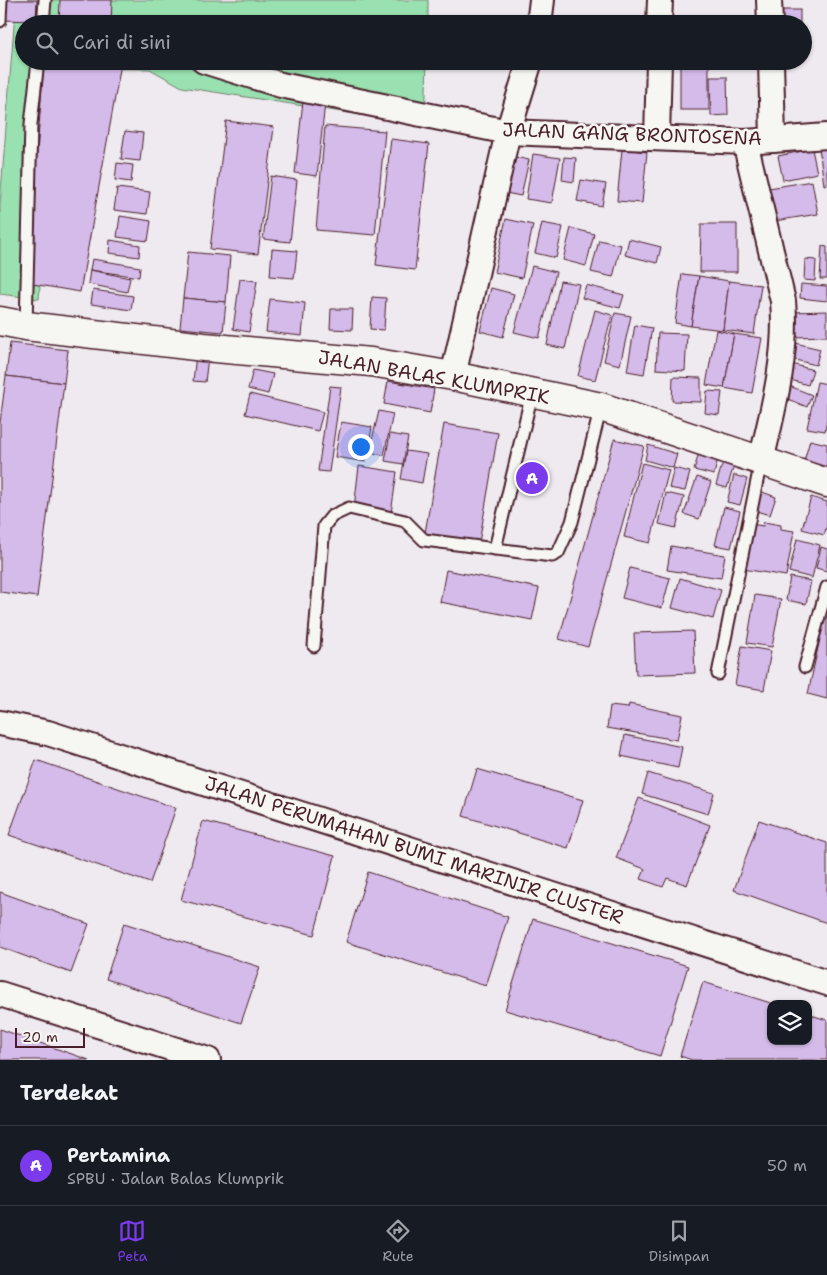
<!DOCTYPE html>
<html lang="id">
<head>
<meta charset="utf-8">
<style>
	body { margin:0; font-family:"Shantell Sans",sans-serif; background:#20242c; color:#f1f3f6 }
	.controls { position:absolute; right:15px; bottom:15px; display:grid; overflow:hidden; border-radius:10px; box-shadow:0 1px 4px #0004 }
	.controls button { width:45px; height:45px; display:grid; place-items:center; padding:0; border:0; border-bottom:1px solid #363941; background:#171b24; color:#f1f3f6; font:25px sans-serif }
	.scale { position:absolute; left:15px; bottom:12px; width:70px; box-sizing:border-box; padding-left:5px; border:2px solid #4a1f2b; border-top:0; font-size:14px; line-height:18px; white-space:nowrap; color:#4a1f2b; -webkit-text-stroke:4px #f6f6f2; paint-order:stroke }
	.you { position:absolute; left:360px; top:446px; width:18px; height:18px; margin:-12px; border:4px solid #fff; border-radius:50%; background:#1a73e8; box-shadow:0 0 0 8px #1a73e833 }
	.badge { display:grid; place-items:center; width:32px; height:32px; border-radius:50%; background:#7c3aed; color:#fff; font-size:16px; font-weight:700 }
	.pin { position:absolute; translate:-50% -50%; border:2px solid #fff; box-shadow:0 1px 5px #0006 }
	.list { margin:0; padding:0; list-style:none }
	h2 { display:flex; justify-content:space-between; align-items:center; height:65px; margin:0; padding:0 20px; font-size:21px }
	h2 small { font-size:16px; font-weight:400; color:#9ea1a6 }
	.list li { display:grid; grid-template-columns:32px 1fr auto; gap:15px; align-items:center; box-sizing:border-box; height:80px; padding:0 20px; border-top:1px solid #363941 }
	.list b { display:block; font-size:19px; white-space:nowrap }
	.list p { margin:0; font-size:16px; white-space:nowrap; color:#9ea1a6 }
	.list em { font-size:16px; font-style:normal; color:#9ea1a6 }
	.icon { flex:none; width:28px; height:28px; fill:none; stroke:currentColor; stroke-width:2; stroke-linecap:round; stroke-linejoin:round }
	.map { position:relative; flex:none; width:827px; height:1060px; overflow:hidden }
	.search { position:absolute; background:#171b24; box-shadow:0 1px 4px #0004; left:15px; right:15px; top:15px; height:55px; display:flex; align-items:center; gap:12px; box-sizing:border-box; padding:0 18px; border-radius:28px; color:#9ea1a6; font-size:19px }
	.sheet { height:145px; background:#171b24 }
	nav { display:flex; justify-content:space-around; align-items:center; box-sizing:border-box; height:70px; border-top:1px solid #363941; background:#171b24; font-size:14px; color:#9ea1a6 }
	nav a { display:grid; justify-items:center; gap:2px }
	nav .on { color:#7c3aed }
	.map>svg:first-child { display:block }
</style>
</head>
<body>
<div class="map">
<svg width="827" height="1060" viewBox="0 0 827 1060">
	<rect width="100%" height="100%" fill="#efeaf0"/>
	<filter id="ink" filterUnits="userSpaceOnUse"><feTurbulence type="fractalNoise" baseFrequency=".02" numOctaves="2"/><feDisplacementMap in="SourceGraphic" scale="10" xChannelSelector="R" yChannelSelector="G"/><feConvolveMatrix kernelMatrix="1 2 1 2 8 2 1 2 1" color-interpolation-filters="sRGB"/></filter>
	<g filter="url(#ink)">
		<path fill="#99e1b0" stroke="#72806e" d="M16,0H428V24H24V61H427L425,125L182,87L150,69L56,68L39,299L0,294V204Z"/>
		<g fill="#d5bbea" stroke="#4a1f2b">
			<path d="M3,0H37L36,21L2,20Z"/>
			<path d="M60,0H112L111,24H59Z"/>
			<rect x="774" y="10" width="26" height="14"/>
			<rect x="690" y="17" width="22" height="7"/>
			<path d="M44,61H101L121,64L80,292L27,283Z"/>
			<rect x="680" y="61" width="29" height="49"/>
			<path d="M710,77H727L728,115L711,116Z"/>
			<path d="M303,101L325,103L317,176L295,173Z"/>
			<path d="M226,121L274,127L258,254L210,249Z"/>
			<path d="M325,126L385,131L375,235L316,230Z"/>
			<path d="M125,131L143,133L140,161L121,159Z"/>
			<path d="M391,139L429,144L415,270L376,265Z"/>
			<path d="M827,139V184L824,185L818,140Z"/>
			<path d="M622,149L647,152L642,203L617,201Z"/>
			<path d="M812,149L817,173L783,180L778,156Z"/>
			<path d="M533,154L560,158L552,203L526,199Z"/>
			<path d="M506,155L529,160L521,196L496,191Z"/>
			<path d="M564,157L576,158L574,182L562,180Z"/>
			<path d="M117,163L133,165L131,182L115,180Z"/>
			<path d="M271,176L297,180L290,242L263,239Z"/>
			<path d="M581,180L606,184L602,206L577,201Z"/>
			<path d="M812,181L818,214L768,222L763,189Z"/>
			<path d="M117,188L150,192L147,214L114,210Z"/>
			<path d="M120,216L151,221L148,241L117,237Z"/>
			<path d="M506,219L533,225L522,278L494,272Z"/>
			<path d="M542,223L563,227L556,258L535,253Z"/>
			<path d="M701,224H737V272H700Z"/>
			<path d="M571,228L594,234L586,266L563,260Z"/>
			<path d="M629,239L661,247L657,263L625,255Z"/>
			<path d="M110,240L140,245L139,257L109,253Z"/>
			<path d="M599,240L621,245L613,277L591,272Z"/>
			<path d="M822,246L827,247V279H820Z"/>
			<path d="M272,249L297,251L294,278L270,276Z"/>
			<path d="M188,252L230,256L226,302L183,298Z"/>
			<path d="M92,259L140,267L139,277L90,270Z"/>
			<path d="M805,259L816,260L815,281L804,280Z"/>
			<path d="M532,266L556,272L539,338L514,332Z"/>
			<path d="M90,270L130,278L127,292L88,284Z"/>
			<path d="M682,274L699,276L691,326L675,323Z"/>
			<path d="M699,276L729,281L723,330L691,326Z"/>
			<path d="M240,279L257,281L249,332L233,329Z"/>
			<path d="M560,281L579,284L565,349L547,345Z"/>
			<path d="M729,281L761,285L754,334L723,330Z"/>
			<path d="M801,284L827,286V301L800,298Z"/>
			<path d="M586,285L624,295L620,308L582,298Z"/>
			<path d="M491,288L514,294L503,337L480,331Z"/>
			<path d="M93,290L133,296L131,310L91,304Z"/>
			<path d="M372,297L386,298L384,330L370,329Z"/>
			<path d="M183,298L226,302L223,332L180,328Z"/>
			<path d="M270,299L305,303L302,336L266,332Z"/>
			<path d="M331,309H353L352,330L330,329Z"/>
			<path d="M595,310L612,315L595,380L578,376Z"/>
			<path d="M827,311V336L793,337L792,312Z"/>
			<path d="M615,313L631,316L620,365L604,361Z"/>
			<path d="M635,325L652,328L644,374L627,371Z"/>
			<path d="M716,330L734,334L724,388L706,385Z"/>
			<path d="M658,333L687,334L685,371L656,369Z"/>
			<path d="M734,334L762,338L752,393L724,388Z"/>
			<path d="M787,341L820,349L816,365L783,357Z"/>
			<path d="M10,343L68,350L64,383L6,376Z"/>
			<path d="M196,355L208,357L205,382L193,381Z"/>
			<path d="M785,362L813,370L808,385L780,377Z"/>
			<path d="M253,370L273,374L268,394L248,389Z"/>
			<path d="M6,376L64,383L37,597L0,592V423Z"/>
			<path d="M673,377L701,378V402L672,401Z"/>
			<path d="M388,381L434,389L430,413L384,404Z"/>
			<path d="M817,382L827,384V419L825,431L807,428Z"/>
			<path d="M782,383L812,395L807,407L778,395Z"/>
			<path d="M330,386L341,387L329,472L318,471Z"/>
			<path d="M707,391L722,392L719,415L705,413Z"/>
			<path d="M250,394L323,412L318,431L245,414Z"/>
			<path d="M379,411L393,414L384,455L369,452Z"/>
			<path d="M341,422L372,427L366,462L335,457Z"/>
			<path d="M444,424L498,433L479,543L425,533Z"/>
			<path d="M390,434L408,437L403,464L385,461Z"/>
			<path d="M614,439L644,446L588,647L559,639Z"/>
			<path d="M810,440L827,444V468L804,461Z"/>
			<path d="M648,445L677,454L673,468L645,460Z"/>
			<path d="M700,449L719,454L714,475L694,470Z"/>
			<path d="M406,451L427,454L422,483L401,479Z"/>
			<path d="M725,455L736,459L727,488L716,485Z"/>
			<path d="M642,463L669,470L650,543L624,537Z"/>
			<path d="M359,466L397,472L391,513L354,508Z"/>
			<path d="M674,468L690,472L685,491L669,488Z"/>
			<path d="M734,475L747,479L740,505L727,502Z"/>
			<path d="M697,477L711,482L699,519L684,514Z"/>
			<path d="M762,492L776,497L770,515L756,511Z"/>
			<path d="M666,493L684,497L676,528L659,524Z"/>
			<path d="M811,497L827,502V525L824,535L802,529Z"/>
			<path d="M724,507L740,511L731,548L715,545Z"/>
			<path d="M764,522L781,525V529L794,531L786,576L743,569L751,524L763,526Z"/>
			<path d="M797,539L820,545L812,578L789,572Z"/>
			<path d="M671,546L725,555L721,578L667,570Z"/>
			<path d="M821,547L827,549V571L816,568Z"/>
			<path d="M630,568L670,578L662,608L622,598Z"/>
			<path d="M446,570L539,588L532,620L440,602Z"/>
			<path d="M790,577L811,581L806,604L786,600Z"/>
			<path d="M680,578L721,590L713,619L672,608Z"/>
			<path d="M755,595L781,599L772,647L747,643Z"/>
			<path d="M825,615L827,616V699L808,694Z"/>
			<path d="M693,631L695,673L636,675L634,633Z"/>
			<path d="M742,646L771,651L764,690L735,685Z"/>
			<path d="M629,704L682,715L677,740L607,728L610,706L628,708Z"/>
			<path d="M625,735L682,747L678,768L621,756Z"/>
			<path d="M36,760L176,808L150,883L9,835Z"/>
			<path d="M477,769L583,800L568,848L463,816Z"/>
			<path d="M648,773L714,793L708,814L642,794Z"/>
			<path d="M639,798L710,825L687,885L667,878L663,887L641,879L645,869L616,858Z"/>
			<path d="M759,820L827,843V923L734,890Z"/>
			<path d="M203,821L335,856L314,935L181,900Z"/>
			<path d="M368,872L508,917L486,986L346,942Z"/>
			<path d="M0,892L89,924L71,973L0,947Z"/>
			<path d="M533,919L688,966L660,1056L505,1010Z"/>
			<path d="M124,923L260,967L241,1023L106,979Z"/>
			<path d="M703,982L774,1004H771V1041H808V1014L827,1020V1060H692L680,1056Z"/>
			<path d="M0,1029L89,1060H0Z"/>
		</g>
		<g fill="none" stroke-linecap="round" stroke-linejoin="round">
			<defs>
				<g id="lane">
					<path d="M0,21L1,0"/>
					<path d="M43,24L45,0"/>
					<path d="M26,326L31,124L38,61"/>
					<path d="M495,549L532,393"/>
					<path d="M314,646L324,526L332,516L349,508L405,521L424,540L552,556L558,553L572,522L601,407"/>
					<path d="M805,667L827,587"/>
					<path d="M718,674L761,461"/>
				</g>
				<g id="street">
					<path d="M769,0L770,24"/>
					<path d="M539,24L542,0"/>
					<path d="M659,24L660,0"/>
					<path d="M204,61L281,85L508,132L745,142L827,136"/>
					<path d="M771,61L773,140"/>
					<path d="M657,138L659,61"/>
					<path d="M745,142L783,301C788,354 773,410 761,461"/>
					<path d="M453,376L508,132L530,61"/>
					<path d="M0,723L48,733L827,983"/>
					<path d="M0,994L208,1060"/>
				</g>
				<path id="secondary" d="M0,321L26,326L204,347L371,362L453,376L601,407L827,483"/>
			</defs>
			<use href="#lane" stroke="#4a1f2b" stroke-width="15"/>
			<use href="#street" stroke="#4a1f2b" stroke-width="28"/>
			<use href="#secondary" stroke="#4a1f2b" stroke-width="31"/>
			<use href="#lane" stroke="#f6f6f2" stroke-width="11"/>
			<use href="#street" stroke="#f6f6f2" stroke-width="24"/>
			<use href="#secondary" stroke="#f6f6f2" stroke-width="28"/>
		</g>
	</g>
	<g text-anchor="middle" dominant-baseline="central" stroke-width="5" stroke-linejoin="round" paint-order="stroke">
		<g font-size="19" fill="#4a1f2b" stroke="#f6f6f2">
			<text transform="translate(632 134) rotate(2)">JALAN GANG BRONTOSENA</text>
			<text transform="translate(434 377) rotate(10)">JALAN BALAS KLUMPRIK</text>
			<text transform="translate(414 850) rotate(18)">JALAN PERUMAHAN BUMI MARINIR CLUSTER</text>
		</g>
	</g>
</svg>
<div class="controls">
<button><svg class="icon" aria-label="layers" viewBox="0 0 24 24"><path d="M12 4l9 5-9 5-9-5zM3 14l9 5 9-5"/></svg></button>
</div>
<div class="scale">20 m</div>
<div class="you"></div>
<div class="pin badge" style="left:532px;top:478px">A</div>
<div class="search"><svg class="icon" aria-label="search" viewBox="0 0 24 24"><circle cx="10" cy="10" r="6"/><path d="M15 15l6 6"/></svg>Cari di sini</div>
</div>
<section class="sheet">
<h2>Terdekat<small></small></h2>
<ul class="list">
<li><span class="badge">A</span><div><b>Pertamina</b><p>SPBU · Jalan Balas Klumprik</p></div><em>50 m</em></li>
</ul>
</section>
<nav>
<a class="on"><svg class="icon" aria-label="map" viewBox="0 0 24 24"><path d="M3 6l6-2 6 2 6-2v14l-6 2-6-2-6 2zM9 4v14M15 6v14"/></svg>Peta</a>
<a><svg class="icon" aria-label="directions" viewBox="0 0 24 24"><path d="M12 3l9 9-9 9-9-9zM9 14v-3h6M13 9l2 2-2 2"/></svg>Rute</a>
<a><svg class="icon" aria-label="saved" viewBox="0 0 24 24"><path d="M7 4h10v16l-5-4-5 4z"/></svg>Disimpan</a>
</nav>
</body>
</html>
